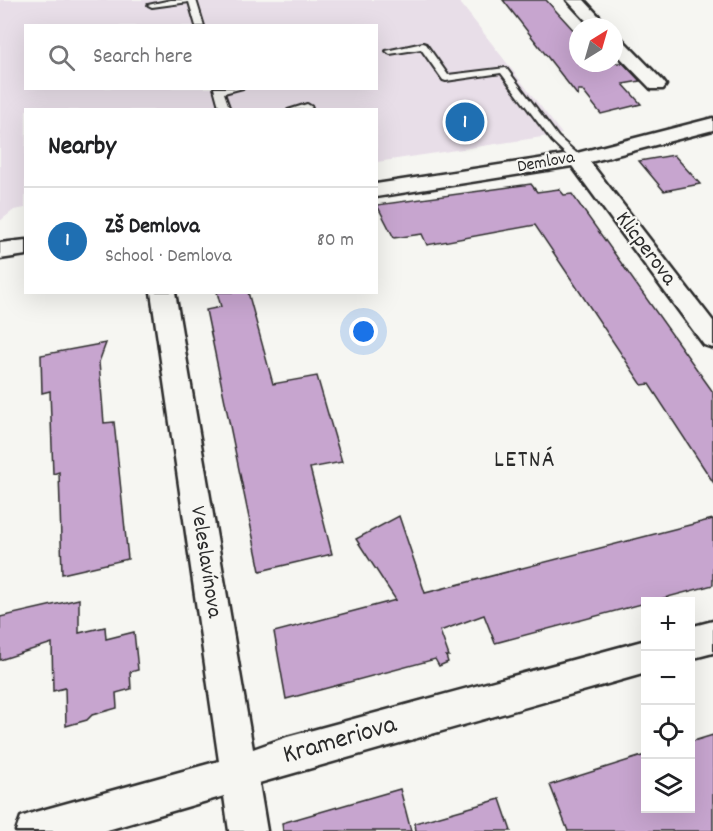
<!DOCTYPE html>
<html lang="en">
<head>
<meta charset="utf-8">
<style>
	body { margin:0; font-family:Dekko,sans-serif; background:#f6f6f6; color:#202124 }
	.controls { position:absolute; right:18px; bottom:18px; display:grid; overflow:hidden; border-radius:0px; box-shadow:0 6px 24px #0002 }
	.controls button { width:54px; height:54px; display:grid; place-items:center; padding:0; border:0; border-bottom:2px solid #e0e0e0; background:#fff; color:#202124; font:30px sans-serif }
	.compass { position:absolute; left:569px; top:18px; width:54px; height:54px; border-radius:50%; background:#fff; box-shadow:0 6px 24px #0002; rotate:37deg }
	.you { position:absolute; left:364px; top:332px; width:21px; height:21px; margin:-15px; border:4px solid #fff; border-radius:50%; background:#1a73e8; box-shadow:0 0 0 9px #1a73e833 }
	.badge { display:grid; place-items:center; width:39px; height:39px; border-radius:50%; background:#1f6fb2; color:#fff; font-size:20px; font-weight:700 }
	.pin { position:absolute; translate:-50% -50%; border:3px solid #fff; box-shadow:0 2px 6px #0006 }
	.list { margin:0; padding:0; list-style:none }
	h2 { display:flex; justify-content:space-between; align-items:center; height:78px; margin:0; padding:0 24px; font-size:26px }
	h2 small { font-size:20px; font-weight:400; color:#757577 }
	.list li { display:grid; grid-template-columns:39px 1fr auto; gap:18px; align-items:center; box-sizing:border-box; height:108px; padding:0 24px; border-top:2px solid #e0e0e0 }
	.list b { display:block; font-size:22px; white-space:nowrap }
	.list p { margin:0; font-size:20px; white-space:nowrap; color:#757577 }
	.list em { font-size:20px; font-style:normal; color:#757577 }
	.icon { flex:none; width:33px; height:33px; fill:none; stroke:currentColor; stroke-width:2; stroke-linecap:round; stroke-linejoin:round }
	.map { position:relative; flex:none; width:713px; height:831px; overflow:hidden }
	.search { position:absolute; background:#fff; box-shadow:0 6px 24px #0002; left:24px; top:24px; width:354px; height:66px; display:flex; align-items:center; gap:15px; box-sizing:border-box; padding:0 21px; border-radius:0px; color:#757577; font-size:22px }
	.panel { position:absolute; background:#fff; box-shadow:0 6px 24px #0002; left:24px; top:108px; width:354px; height:186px; border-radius:0px }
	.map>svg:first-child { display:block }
</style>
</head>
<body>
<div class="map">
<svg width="713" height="831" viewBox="0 0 713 831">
	<rect width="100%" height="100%" fill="#f6f6f2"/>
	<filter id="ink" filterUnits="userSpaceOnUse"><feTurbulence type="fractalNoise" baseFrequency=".0167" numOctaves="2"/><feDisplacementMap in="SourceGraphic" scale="12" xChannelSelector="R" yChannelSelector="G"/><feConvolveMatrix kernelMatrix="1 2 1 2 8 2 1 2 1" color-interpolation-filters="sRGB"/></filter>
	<g filter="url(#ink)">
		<path fill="#e8dee8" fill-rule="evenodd" d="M0,0H458L562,134L377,162L376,110H26L25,208L14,210L0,221ZM26,26H376V88H26Z"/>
		<g fill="#c7a5cf" stroke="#2b2b2b" stroke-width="1.5">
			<path d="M503,0H546L578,35V63H623L640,81L623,84L641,104L601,114L582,90H578V96Z"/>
			<path d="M674,155L700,184L664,191L639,161Z"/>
			<path d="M531,184L537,192L559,189L564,195L572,194L713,392V482L649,384L642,385L535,225L427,245L422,234L394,238L377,205Z"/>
			<path d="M217,292H248L273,384L317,376L342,462L310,468L332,554L260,571L206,310L221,307Z"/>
			<path d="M106,343L99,362L104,423L114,422L128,559L62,574L59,472L53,474L50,391L42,393L41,355Z"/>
			<path d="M399,516L425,593L713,519V585L495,643L484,615L440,631L449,656H446L448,662L439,666L435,659L286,699L274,632L396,600L356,539Z"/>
			<path d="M79,599V633L105,627L106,639L134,632L138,670L130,672L131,689L116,693L117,708L92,715L87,720L66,726L65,688L53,691L52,643L0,660V617Z"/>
			<path d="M713,735V831H568L550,785L645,755V808H690V742Z"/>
			<path d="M400,789L411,831H283L282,823Z"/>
			<path d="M500,799L511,831H416L415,823Z"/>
		</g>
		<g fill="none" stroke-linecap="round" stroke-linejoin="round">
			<defs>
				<g id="lane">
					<path d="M171,0H196L204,26H196L189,2L152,7L148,5Z"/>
					<path d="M423,43L426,44L448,75L506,68L558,137L581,157V161H573L552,141L501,73L446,81L443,80L421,49L390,54L386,51Z"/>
					<path d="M214,88H243L224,93L230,110H220Z"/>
					<path d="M307,104L312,107L310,109L288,110Z"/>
				</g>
				<g id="street">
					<path d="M567,0H584L609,27H592Z"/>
					<path d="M614,36L620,37L663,81L666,85L663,89H651L614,51Z"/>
					<path d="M713,118V130L590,162L713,321V348L704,345L572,166L376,197V184L577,153Z"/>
					<path d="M26,240V255L0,259V243Z"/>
					<path d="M151,292H175L253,749L287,737L646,640V673L259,783L267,831H229L224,796L104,831H16L21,817L35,812L219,761Z"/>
					<path d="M713,621V653L690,659V627Z"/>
				</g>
			</defs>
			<use href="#lane" stroke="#2b2b2b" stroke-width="4"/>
			<use href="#street" stroke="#2b2b2b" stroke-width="5"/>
			<use href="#lane" fill="#f6f6f2" fill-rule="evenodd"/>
			<use href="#street" fill="#f6f6f2" fill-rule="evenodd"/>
		</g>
	</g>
	<g text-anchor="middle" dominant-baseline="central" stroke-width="4.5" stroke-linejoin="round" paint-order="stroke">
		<g font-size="18" fill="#2b2b2b" stroke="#f6f6f2">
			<text transform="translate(546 163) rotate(-10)">Demlova</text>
		</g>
		<g font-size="22" fill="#2b2b2b" stroke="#f6f6f2">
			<text transform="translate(645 249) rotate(53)">Klicperova</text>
			<text transform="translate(205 562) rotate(81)">Veleslavínova</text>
		</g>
		<g font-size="24" letter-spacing="1.5" fill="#2b2b2b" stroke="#f6f6f2">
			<text x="525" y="461">LETNÁ</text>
		</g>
		<g font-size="27" fill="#2b2b2b" stroke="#f6f6f2">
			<text transform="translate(340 741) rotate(-16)">Krameriova</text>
		</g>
	</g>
</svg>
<div class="controls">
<button>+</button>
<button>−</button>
<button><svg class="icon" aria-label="locate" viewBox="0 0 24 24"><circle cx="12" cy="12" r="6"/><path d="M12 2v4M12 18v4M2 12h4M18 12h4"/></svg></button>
<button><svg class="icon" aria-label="layers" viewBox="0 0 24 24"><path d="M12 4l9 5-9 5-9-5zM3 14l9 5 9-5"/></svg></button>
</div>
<svg class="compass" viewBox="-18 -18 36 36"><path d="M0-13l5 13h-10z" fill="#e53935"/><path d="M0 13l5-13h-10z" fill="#757577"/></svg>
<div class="you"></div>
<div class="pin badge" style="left:465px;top:122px">1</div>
<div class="search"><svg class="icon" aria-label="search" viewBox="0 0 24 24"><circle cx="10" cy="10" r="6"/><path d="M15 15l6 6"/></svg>Search here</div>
<section class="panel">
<h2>Nearby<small></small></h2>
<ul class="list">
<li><span class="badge">1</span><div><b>ZŠ Demlova</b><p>School · Demlova</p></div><em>80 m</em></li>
</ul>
</section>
</div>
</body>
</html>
